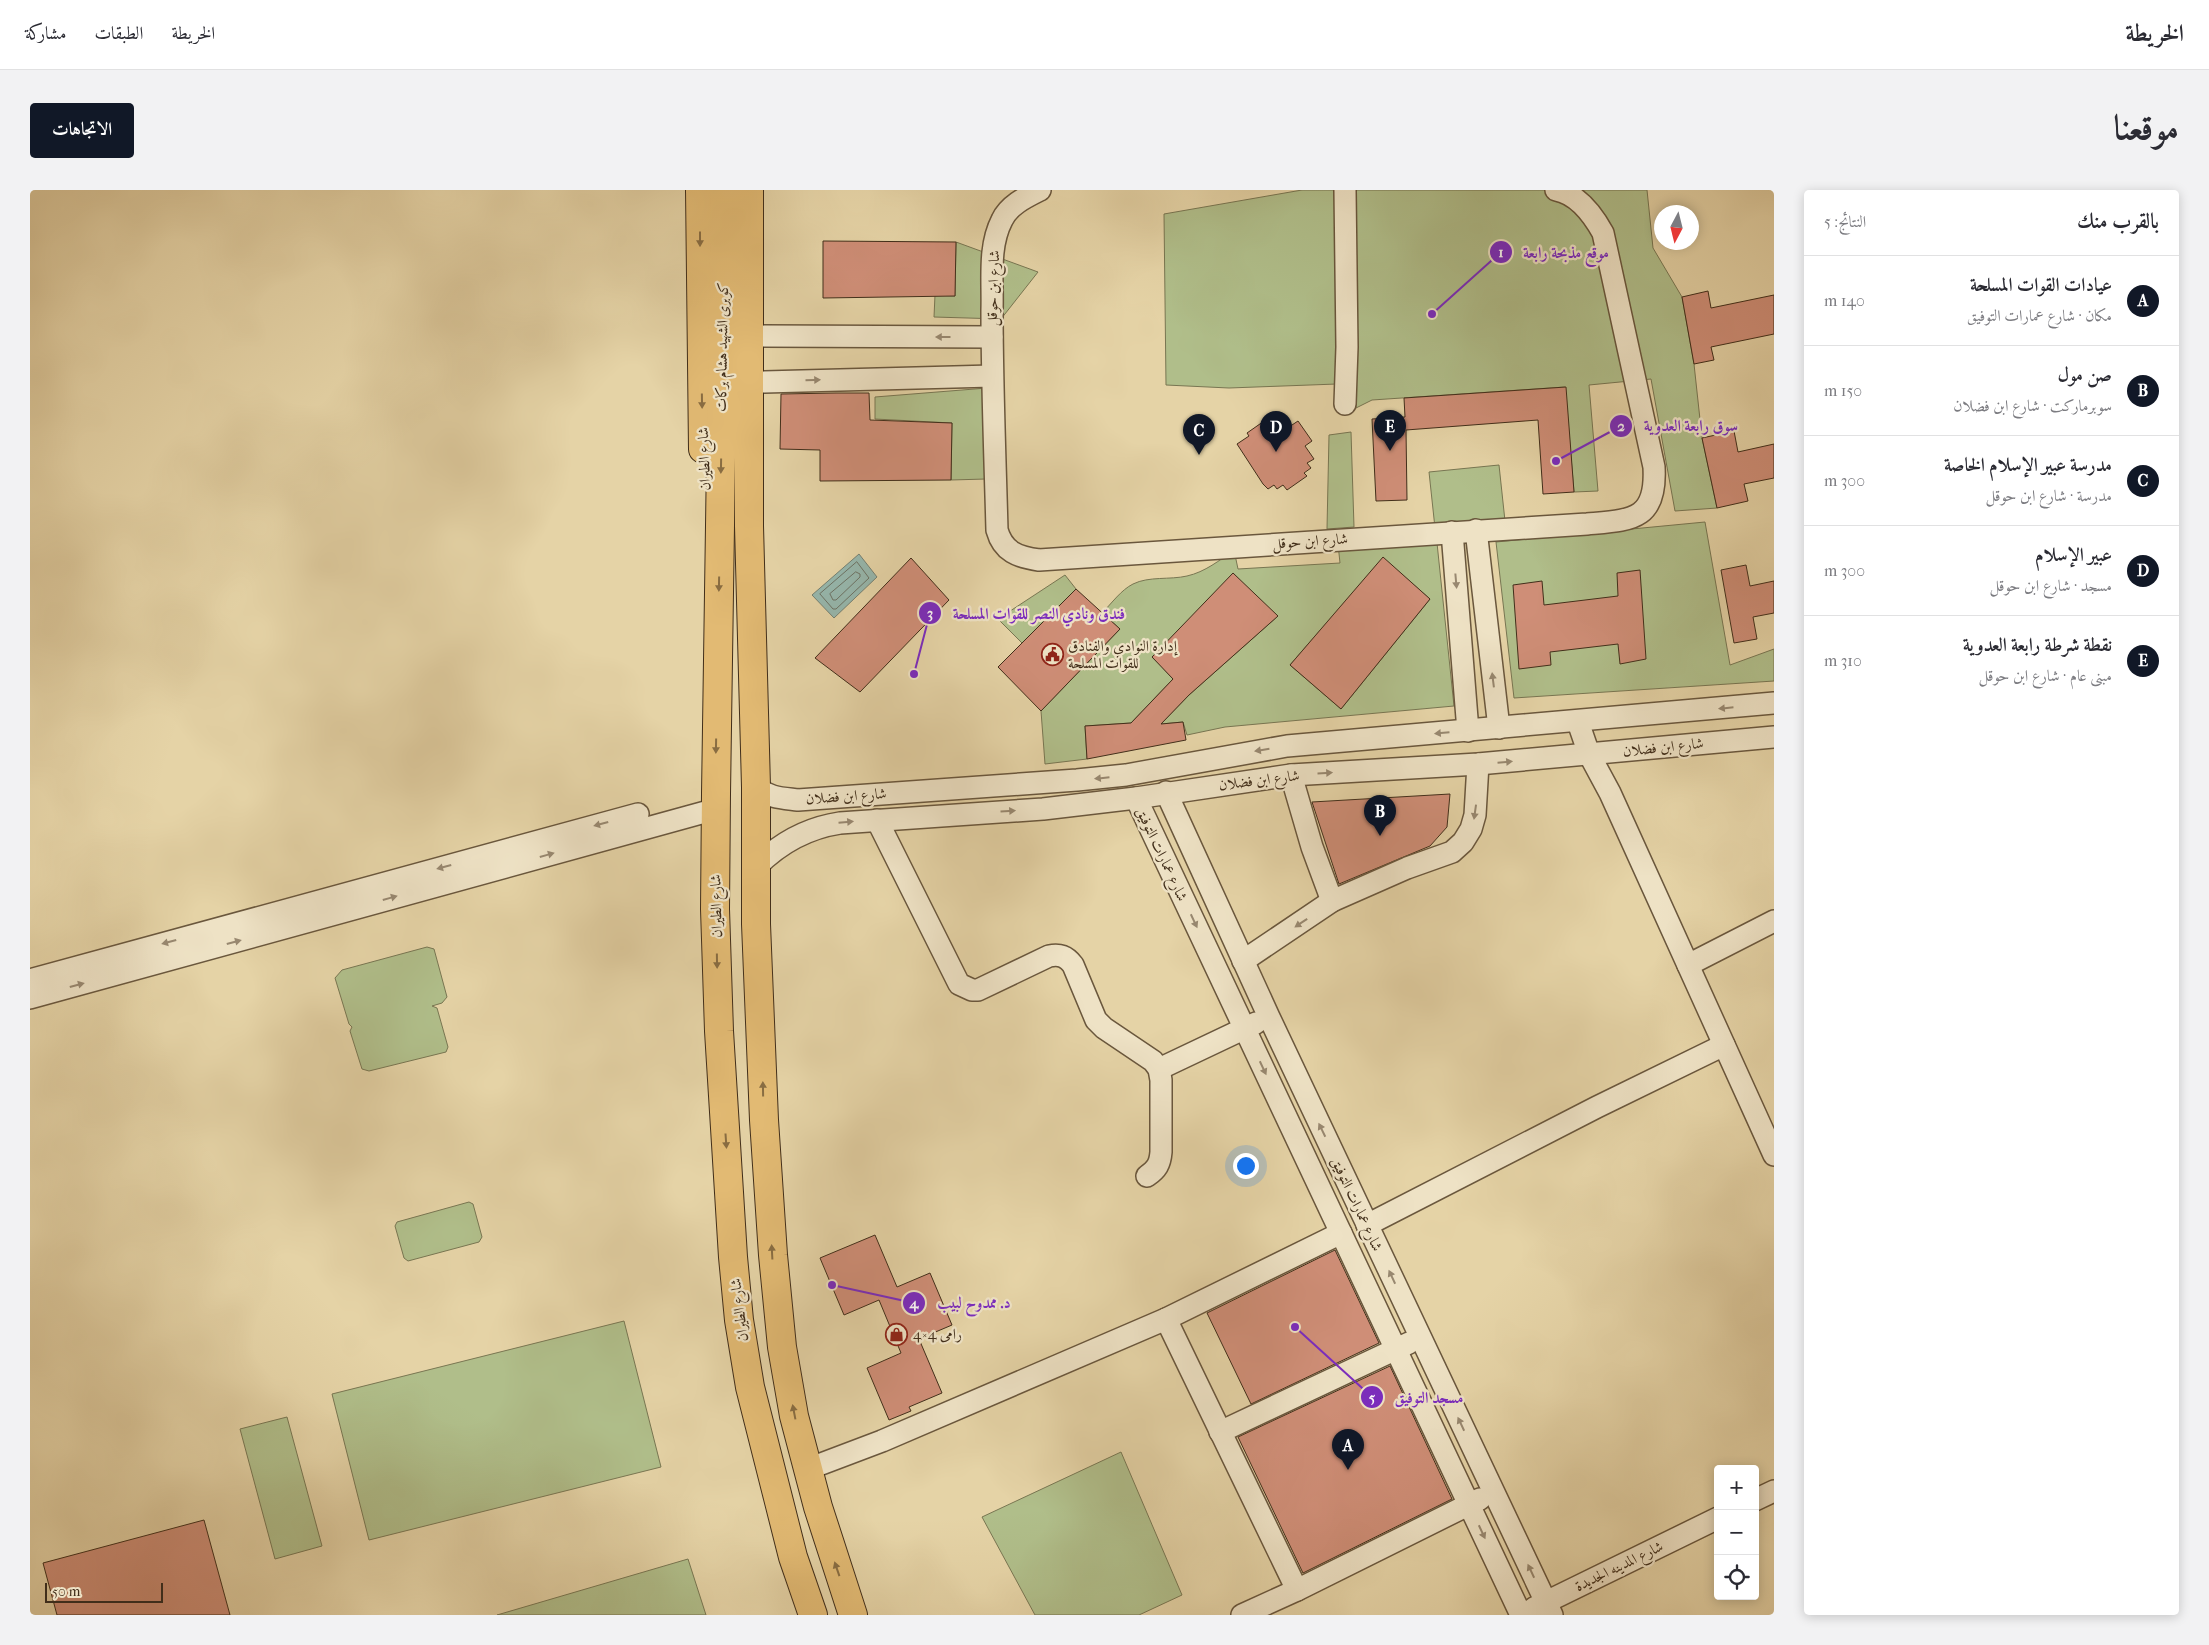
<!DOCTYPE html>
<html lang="ar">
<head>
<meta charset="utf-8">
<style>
	body { margin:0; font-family:"IM FELL French Canon",Amiri,serif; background:#f2f2f3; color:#2b2b33; direction:rtl }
	.controls { position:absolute; right:15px; bottom:15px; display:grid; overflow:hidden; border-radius:5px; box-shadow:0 2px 12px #0003 }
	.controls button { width:45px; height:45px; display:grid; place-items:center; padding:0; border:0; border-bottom:1px solid #e1e1e2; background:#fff; color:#2b2b33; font:25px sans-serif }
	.compass { position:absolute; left:1624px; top:15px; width:45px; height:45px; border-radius:50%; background:#fff; box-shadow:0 2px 12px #0003; rotate:187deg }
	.scale { position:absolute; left:15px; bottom:12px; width:118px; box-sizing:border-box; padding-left:5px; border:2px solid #412e1a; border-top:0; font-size:14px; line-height:18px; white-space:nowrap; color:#412e1a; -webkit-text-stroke:4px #eee2c5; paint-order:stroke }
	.you { position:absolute; left:1215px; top:975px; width:18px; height:18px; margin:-12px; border:4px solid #fff; border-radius:50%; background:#1a73e8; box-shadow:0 0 0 8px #1a73e833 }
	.badge { display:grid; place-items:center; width:32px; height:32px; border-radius:50%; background:#111827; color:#fff; font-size:16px; font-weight:700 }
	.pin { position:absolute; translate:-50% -41px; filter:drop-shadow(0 1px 2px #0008) }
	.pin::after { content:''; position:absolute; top:26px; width:18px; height:15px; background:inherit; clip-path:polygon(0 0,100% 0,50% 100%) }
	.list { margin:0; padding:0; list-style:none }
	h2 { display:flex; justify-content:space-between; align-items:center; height:65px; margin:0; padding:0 20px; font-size:21px }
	h2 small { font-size:16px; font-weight:400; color:#7c7c81 }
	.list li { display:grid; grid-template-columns:32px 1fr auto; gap:15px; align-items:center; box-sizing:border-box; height:90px; padding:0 20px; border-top:1px solid #e1e1e2 }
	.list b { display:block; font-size:19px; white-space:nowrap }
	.list p { margin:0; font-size:16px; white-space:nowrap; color:#7c7c81 }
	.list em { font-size:16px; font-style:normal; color:#7c7c81 }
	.icon { flex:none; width:28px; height:28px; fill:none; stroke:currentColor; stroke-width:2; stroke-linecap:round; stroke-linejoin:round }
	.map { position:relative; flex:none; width:1744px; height:1425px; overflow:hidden; direction:ltr; border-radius:5px }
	header { display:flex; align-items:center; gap:30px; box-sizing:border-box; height:70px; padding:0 25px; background:#fff; border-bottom:1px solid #e1e1e2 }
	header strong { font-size:24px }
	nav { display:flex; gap:28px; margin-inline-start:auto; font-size:18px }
	.intro { display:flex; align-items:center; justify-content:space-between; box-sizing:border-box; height:120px; padding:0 30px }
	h1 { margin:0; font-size:35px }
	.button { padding:12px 22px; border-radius:5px; background:#111827; color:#fff; font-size:18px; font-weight:700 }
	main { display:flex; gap:30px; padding:0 30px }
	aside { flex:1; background:#fff; border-radius:5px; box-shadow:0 2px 12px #0003 }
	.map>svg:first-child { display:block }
</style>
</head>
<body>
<header>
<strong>الخريطة</strong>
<nav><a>الخريطة</a><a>الطبقات</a><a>مشاركة</a></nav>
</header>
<div class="intro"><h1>موقعنا</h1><a class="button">الاتجاهات</a></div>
<main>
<aside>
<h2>بالقرب منك<small>النتائج: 5</small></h2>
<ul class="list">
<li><span class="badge">A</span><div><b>عيادات القوات المسلحة</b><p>مكان · شارع عمارات التوفيق</p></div><em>140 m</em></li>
<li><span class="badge">B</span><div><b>صن مول</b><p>سوبرماركت · شارع ابن فضلان</p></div><em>150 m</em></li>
<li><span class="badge">C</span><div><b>مدرسة عبير الإسلام الخاصة</b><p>مدرسة · شارع ابن حوقل</p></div><em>300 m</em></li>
<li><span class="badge">D</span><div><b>عبير الإسلام</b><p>مسجد · شارع ابن حوقل</p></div><em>300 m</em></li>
<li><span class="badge">E</span><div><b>نقطة شرطة رابعة العدوية</b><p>مبنى عام · شارع ابن حوقل</p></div><em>310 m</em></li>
</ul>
</aside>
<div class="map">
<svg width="1744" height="1425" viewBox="0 0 1744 1425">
	<rect width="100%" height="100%" fill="#e5d3a6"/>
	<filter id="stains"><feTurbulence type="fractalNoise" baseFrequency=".004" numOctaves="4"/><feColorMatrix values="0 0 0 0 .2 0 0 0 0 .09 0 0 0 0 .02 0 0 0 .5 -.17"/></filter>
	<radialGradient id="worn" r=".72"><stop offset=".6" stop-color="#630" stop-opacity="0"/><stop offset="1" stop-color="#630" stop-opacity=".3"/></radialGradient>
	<g fill="#b0be8a" stroke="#787652" fill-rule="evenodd">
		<path d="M1272,0H1617L1623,58L1652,107L1664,174L1672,248L1687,318L1645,321L1621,189L1559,195L1568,301L1544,302L1535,197L1342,210L1314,224L1308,223L1307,194L1199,198L1136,195L1134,24Z"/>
		<path d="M926,52L1008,82L971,129L904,127L905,105L925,106Z"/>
		<path d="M957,198L956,289L921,290L922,233L845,229V207Z"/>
		<path d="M1321,242L1324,337L1297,339L1299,245Z"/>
		<path d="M1469,275L1475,331L1405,338L1399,282Z"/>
		<path d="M1675,332L1700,475L1744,459V491L1484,508L1466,352Z"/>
		<path d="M1407,353L1424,516L1195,537L1157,545L1153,532L1131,534L1159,505L1248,426L1123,467L1143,489L1101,533L1055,536L1057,569L1015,574L1011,521L1090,439L1072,423C1082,413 1091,400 1103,394C1119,386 1140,390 1157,386C1175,382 1190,370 1204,360L1208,379L1310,373L1308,354ZM1353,368L1400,409L1311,519L1260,475Z"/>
		<path d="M1035,385L1046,399L992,453L968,429Z"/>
		<path d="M397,757L404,759L417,807L412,813L402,816L407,818L418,857L416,862L339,881L332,879L320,841L322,837L319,834L305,788L312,780Z"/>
		<path d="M439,1012L443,1014L452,1047L449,1052L378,1071L374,1068L365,1036L367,1032Z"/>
		<path d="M594,1131L631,1277L339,1350L302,1204Z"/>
		<path d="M257,1227L292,1356L245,1369L210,1239Z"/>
		<path d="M1091,1262L1152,1405L1109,1425H1005L952,1327Z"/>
		<path d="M658,1369L676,1425H467Z"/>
	</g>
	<path fill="#96b7ad" stroke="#748072" d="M829,364L847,387L804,428L782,405Z"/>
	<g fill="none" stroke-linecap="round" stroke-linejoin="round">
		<g stroke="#6c7264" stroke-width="1">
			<path d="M827,372L839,388L806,419H803L790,404Z"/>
			<path d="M826,382L830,384V387L806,410H803L800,404Z"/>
		</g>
	</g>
	<g fill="#cf8e77" stroke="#412e1a">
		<path d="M793,51L926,52L925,106L793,108Z"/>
		<path d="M1678,101L1681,118L1744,105V144L1681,157L1684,170L1664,174L1652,107Z"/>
		<path d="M1536,197L1544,302L1513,304L1508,230L1376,240L1377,310L1346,311L1342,229L1375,227L1374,208Z"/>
		<path d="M806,203H839L840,230L922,233L921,290L790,291V260L750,259L751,204Z"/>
		<path d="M1252,224L1259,237L1268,231L1282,251L1275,256L1284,269L1277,273L1281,278L1274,283L1277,286L1257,300L1253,295L1247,299L1244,295L1238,299L1233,294L1207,254L1219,246L1217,243L1237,229L1241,233Z"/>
		<path d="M1704,241L1708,262L1744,254V288L1714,294L1718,311L1687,318L1672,248Z"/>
		<path d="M1353,367L1400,409L1311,519L1260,475Z"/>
		<path d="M881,368L919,410L830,502L785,468Z"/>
		<path d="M1716,375L1720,396L1744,391V423L1723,427L1727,449L1704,453L1691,380Z"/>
		<path d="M1610,380L1616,469L1590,474L1588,454L1520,462L1521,475L1489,479L1483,395L1512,391L1514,415L1588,406L1587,383Z"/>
		<path d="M1203,383L1248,426L1159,505L1131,534L1153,532L1156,550L1057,569L1055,536L1101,533L1143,489L1122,467Z"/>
		<path d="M1046,399L1090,439L1011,521L968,477Z"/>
		<path d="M1420,604L1417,637L1400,656L1309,694L1282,612Z"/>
		<path d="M845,1045L867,1097L900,1083L922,1135L889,1149L912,1203L879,1217L881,1221L859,1230L837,1178L871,1163L849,1110L814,1125L790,1068Z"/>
		<path d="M1305,1060L1349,1153L1221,1214L1177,1123Z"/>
		<path d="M1360,1176L1422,1309L1273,1383L1208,1247Z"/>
		<path d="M174,1330L200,1425H27L13,1373Z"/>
	</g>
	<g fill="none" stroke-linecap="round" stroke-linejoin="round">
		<defs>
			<g id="minor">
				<path d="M1010,0C996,7 979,15 972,30C958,57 963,90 962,120C962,193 965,267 967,340C973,362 988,367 1009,370L1557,334C1601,330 1627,331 1624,277L1573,43C1563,25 1548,4 1526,0"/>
				<path d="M734,146L962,147"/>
				<path d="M734,192L962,186"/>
				<path d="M1315,214L1317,157L1315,0"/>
				<path d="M1446,340L1469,538"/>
				<path d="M1422,342L1438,541"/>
				<path d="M1548,532L1559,564L1580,603L1744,965"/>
				<path d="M1261,585L1282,657L1302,711"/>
				<path d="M726,597C739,608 752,608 768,610L1047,590L1096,585L1257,556L1744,513"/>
				<path d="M1136,602L1239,827L1522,1425"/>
				<path d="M1106,608L1491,1425"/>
				<path d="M847,630L929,794L942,800H948L1019,766C1030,764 1036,766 1043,775L1066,830L1074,838L1123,871L1129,879L1131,890V962C1130,974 1127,979 1117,986"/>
				<path d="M727,676C751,652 777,638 810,633L1013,619L1106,608L1261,585L1448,574L1744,547"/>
				<path d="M1213,771L1302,711L1377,678L1422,662L1433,652L1441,639L1445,625L1448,574"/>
				<path d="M1658,775L1744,731"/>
				<path d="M0,790L608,624"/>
				<path d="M0,808L686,619"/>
				<path d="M1129,879L1226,833"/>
				<path d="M1337,1035L1567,917L1694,855"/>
				<path d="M1136,1129L1267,1400"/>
				<path d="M1190,1242L1379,1153"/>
				<path d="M778,1279L852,1251L1136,1129L1311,1043"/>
				<path d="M1725,1310L1744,1301"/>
				<path d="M1504,1418L1688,1328"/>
				<path d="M1212,1425L1267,1400L1450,1309"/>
			</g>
			<g id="major">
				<path d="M670,0L673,259"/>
				<path d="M695,0L686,604L685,719L689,841L703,1067L709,1130L720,1197L763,1367L783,1425"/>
				<path d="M719,0V336L726,597V734L734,930L743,1065L752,1157L764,1226L788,1317L823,1425"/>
			</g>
		</defs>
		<use href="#minor" stroke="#6a573d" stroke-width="24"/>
		<use href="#major" stroke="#412e1a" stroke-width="30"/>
		<use href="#minor" stroke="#eee2c5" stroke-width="21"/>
		<use href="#major" stroke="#e2ba73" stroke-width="28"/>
	</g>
	<defs><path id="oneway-solid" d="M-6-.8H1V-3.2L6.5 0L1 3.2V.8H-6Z" transform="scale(1.25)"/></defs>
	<g fill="#896d42">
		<use href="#oneway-solid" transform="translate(670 49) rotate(90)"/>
		<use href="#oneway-solid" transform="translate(672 211) rotate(89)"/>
		<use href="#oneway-solid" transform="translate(691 276) rotate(91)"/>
		<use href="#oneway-solid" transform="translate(689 394) rotate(91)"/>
		<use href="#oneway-solid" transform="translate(686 556) rotate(91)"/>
		<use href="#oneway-solid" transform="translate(687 771) rotate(89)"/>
		<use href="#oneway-solid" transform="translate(733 899) rotate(-91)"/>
		<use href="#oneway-solid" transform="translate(696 951) rotate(86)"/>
		<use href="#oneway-solid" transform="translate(742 1062) rotate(-93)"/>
		<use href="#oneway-solid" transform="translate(764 1222) rotate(-101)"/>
		<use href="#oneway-solid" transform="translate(807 1379) rotate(-109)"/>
	</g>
	<g fill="#988870">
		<use href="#oneway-solid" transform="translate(913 147) rotate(-180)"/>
		<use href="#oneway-solid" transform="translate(783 190) rotate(-2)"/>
		<use href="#oneway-solid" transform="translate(1426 391) rotate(85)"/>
		<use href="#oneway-solid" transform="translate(1463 490) rotate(-97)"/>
		<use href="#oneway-solid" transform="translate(1696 518) rotate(174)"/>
		<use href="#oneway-solid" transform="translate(1412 543) rotate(175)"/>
		<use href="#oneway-solid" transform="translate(1232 560) rotate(171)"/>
		<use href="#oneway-solid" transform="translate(1475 572) rotate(-5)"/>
		<use href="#oneway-solid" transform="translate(1295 583) rotate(-3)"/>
		<use href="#oneway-solid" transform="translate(1072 588) rotate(174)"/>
		<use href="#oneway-solid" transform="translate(978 621) rotate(-4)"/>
		<use href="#oneway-solid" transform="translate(1445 622) rotate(98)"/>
		<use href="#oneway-solid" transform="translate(816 632) rotate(-5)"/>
		<use href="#oneway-solid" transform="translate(571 634) rotate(165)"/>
		<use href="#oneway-solid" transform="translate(517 665) rotate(-16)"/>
		<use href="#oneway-solid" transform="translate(414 677) rotate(165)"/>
		<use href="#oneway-solid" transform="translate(360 708) rotate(-16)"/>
		<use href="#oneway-solid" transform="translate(1164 731) rotate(65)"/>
		<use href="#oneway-solid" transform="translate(1271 733) rotate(146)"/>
		<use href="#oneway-solid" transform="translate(139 752) rotate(165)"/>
		<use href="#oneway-solid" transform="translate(204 752) rotate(-15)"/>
		<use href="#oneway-solid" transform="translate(47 795) rotate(-15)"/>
		<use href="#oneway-solid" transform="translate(1233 878) rotate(65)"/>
		<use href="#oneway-solid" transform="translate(1292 940) rotate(-116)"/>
		<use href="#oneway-solid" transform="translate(1362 1087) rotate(-115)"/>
		<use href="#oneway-solid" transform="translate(1431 1234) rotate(-115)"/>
		<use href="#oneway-solid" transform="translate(1452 1342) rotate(65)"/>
		<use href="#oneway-solid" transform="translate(1501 1381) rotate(-115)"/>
	</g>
	<defs>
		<symbol id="civic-ring" viewBox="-11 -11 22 22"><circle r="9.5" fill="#eee2c5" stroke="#8f2418" stroke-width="1.5"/><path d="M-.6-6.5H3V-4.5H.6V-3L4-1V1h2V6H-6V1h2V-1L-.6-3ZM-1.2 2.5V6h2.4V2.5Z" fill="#8f2418"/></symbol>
		<symbol id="shop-ring" viewBox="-11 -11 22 22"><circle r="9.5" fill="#eee2c5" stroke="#8f2418" stroke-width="1.5"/><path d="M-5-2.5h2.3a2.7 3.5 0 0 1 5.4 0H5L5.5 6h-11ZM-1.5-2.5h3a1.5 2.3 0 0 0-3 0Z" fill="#8f2418"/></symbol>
	</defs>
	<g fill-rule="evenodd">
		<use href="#civic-ring" x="1010" y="452" width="25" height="25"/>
		<use href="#shop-ring" x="854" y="1132" width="25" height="25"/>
	</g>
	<g text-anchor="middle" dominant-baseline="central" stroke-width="4.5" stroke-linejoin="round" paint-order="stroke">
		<g font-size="15" fill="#412e1a" stroke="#eee2c5">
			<text transform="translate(963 98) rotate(-88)">شارع ابن حوقل</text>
			<text transform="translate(692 157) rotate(-89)">كوبرى الشهيد هشام بركات</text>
			<text transform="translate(674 269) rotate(-92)">شارع الطيران</text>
			<text transform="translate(1280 351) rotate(-4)">شارع ابن حوقل</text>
			<text transform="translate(1633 557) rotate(-6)">شارع ابن فضلان</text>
			<text transform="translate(1229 590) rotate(-7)">شارع ابن فضلان</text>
			<text transform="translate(816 606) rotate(-4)">شارع ابن فضلان</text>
			<text transform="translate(1132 664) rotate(65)">شارع عمارات التوفيق</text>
			<text transform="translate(686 716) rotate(-91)">شارع الطيران</text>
			<text transform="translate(1327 1014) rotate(65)">شارع عمارات التوفيق</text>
			<text transform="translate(709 1120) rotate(-97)">شارع الطيران</text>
			<text transform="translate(1589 1376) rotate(-26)">شارع المدينه الجديدة</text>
		</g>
		<g font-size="15" fill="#412e1a" stroke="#eee2c5" text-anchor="start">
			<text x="1038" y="456">إدارة النوادي والفنادق<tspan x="1038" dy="17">للقوات المسلحة</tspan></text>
			<text x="883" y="1144">رامى 4×4</text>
		</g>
	</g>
	<path fill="none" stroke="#7b2cbf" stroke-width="2" d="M1402 124L1471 62M1526 271L1591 236M884 484L900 423M802 1095L884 1113M1265 1137L1342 1207"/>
	<g fill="#7b2cbf" stroke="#eee2c5" stroke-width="2">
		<circle cx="1402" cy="124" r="5"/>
		<circle cx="1526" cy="271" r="5"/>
		<circle cx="884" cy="484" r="5"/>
		<circle cx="802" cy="1095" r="5"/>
		<circle cx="1265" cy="1137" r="5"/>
		<circle cx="1471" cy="62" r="12"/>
		<circle cx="1591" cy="236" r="12"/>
		<circle cx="900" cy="423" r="12"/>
		<circle cx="884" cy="1113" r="12"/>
		<circle cx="1342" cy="1207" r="12"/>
	</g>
	<g font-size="15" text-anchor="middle" font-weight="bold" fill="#fff">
		<text x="1471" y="67">1</text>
		<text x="1591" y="241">2</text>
		<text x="900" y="428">3</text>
		<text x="884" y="1118">4</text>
		<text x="1342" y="1212">5</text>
	</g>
	<g font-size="16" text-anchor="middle" font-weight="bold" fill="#7b2cbf" stroke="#eee2c5" stroke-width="4.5" stroke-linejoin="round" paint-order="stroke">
		<text x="1536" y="68">موقع مذبحة رابعة</text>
		<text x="1661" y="241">سوق رابعة العدوية</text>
		<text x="1009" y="429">فندق ونادي النصر للقوات المسلحة</text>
		<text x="944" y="1118">د. ممدوح لبيب</text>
		<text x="1399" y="1213">مسجد التوفيق</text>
	</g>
	<rect width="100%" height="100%" filter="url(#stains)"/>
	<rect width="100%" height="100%" fill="url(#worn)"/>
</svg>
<div class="controls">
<button>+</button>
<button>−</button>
<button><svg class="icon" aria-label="locate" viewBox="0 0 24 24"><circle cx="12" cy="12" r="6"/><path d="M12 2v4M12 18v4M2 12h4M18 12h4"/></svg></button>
</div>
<svg class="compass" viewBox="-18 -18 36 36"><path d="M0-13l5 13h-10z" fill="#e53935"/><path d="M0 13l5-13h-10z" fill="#7c7c81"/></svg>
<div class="scale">50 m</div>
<div class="you"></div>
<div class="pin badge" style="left:1318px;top:1280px">A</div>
<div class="pin badge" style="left:1350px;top:646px">B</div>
<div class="pin badge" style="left:1169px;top:265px">C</div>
<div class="pin badge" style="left:1246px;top:262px">D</div>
<div class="pin badge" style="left:1360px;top:261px">E</div>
</div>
</main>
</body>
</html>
